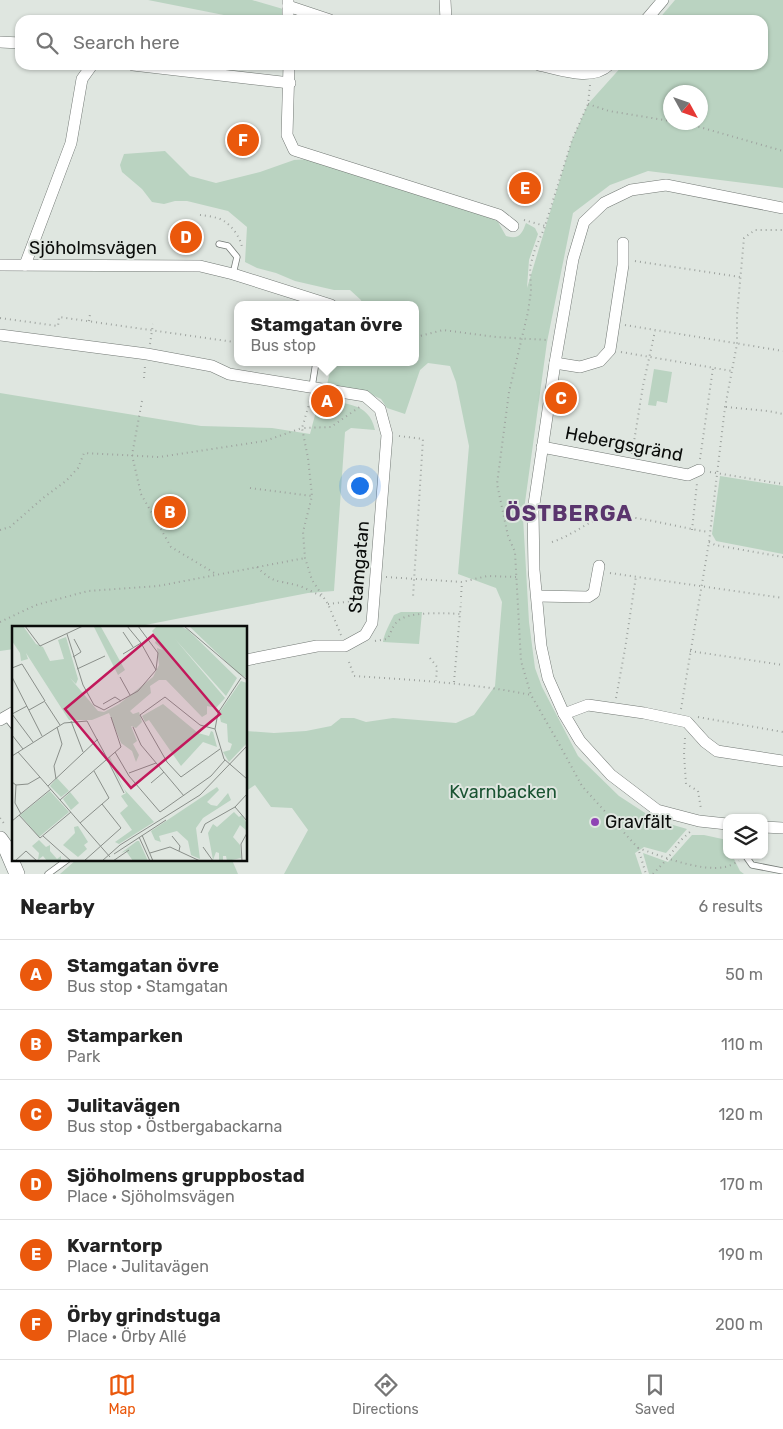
<!DOCTYPE html>
<html lang="en">
<head>
<meta charset="utf-8">
<style>
	body { margin:0; font-family:Rubik,sans-serif; background:#f2f2f2; color:#222 }
	.controls { position:absolute; right:15px; bottom:15px; display:grid; overflow:hidden; border-radius:10px; box-shadow:0 1px 4px #0004 }
	.controls button { width:45px; height:45px; display:grid; place-items:center; padding:0; border:0; border-bottom:1px solid #e0e0e0; background:#fff; color:#222; font:25px sans-serif }
	.compass { position:absolute; left:663px; top:85px; width:45px; height:45px; border-radius:50%; background:#fff; box-shadow:0 1px 4px #0004; rotate:130deg }
	.you { position:absolute; left:359px; top:485px; width:18px; height:18px; margin:-12px; border:4px solid #fff; border-radius:50%; background:#1a73e8; box-shadow:0 0 0 8px #1a73e833 }
	.badge { display:grid; place-items:center; width:32px; height:32px; border-radius:50%; background:#ea580c; color:#fff; font-size:16px; font-weight:700 }
	.pin { position:absolute; translate:-50% -50%; border:2px solid #fff; box-shadow:0 1px 5px #0006 }
	.popup { position:absolute; left:234px; top:301px; width:185px; height:65px; box-sizing:border-box; display:grid; place-content:center; border-radius:10px; background:#fff; filter:drop-shadow(0 1px 4px #0005); font-size:16px; white-space:nowrap; color:#767676 }
	.popup b { font-size:19px; color:#222 }
	.popup::after { content:''; position:absolute; left:50%; top:100%; margin-left:-10px; border:10px solid transparent; border-top-color:#fff }
	.list { margin:0; padding:0; list-style:none }
	h2 { display:flex; justify-content:space-between; align-items:center; height:65px; margin:0; padding:0 20px; font-size:21px }
	h2 small { font-size:16px; font-weight:400; color:#767676 }
	.list li { display:grid; grid-template-columns:32px 1fr auto; gap:15px; align-items:center; box-sizing:border-box; height:70px; padding:0 20px; border-top:1px solid #e0e0e0 }
	.list b { display:block; font-size:19px; white-space:nowrap }
	.list p { margin:0; font-size:16px; white-space:nowrap; color:#767676 }
	.list em { font-size:16px; font-style:normal; color:#767676 }
	.icon { flex:none; width:28px; height:28px; fill:none; stroke:currentColor; stroke-width:2; stroke-linecap:round; stroke-linejoin:round }
	.map { position:relative; flex:none; width:783px; height:874px; overflow:hidden }
	.search { position:absolute; background:#fff; box-shadow:0 1px 4px #0004; left:15px; right:15px; top:15px; height:55px; display:flex; align-items:center; gap:12px; box-sizing:border-box; padding:0 18px; border-radius:15px; color:#767676; font-size:19px }
	.sheet { height:485px; background:#fff }
	nav { display:flex; justify-content:space-around; align-items:center; box-sizing:border-box; height:70px; border-top:1px solid #e0e0e0; background:#fff; font-size:14px; color:#767676 }
	nav a { display:grid; justify-items:center; gap:2px }
	nav .on { color:#ea580c }
	.map>svg:first-child { display:block }
</style>
</head>
<body>
<div class="map">
<svg width="783" height="874" viewBox="0 0 783 874">
	<rect width="100%" height="100%" fill="#dfe6e0"/>
	<g fill="#bad3c1" fill-rule="evenodd">
		<path d="M148,0H252L283,9L282,20H249Z"/>
		<path d="M675,0H783V188L648,171L610,185L573,213L547,342L523,517L529,622L535,668L542,687L578,756L619,796L656,820L687,829L666,853L644,847L635,853L642,874H284L308,830L292,808L271,807L255,785L246,791V731L274,733L306,731L331,726L341,718H354L366,722L393,718L456,723L474,715L495,686L502,602L496,588L458,574L469,446L456,382L450,366L428,363L420,370L405,414L387,408L381,399L368,393L327,385L332,362H416V305H362L361,300L350,290H334L295,281L276,273L257,268L245,262L247,227L228,211L187,201H175L164,204L152,202L142,189L122,172L120,165L124,154L165,151L190,176L216,183L260,172L294,160L309,159L493,219L498,222L506,236C519,240 522,234 526,223L535,228L538,234L529,260L527,288L572,140L588,104L623,65H763V20H658ZM670,92H700V122H670Z"/>
		<path d="M654,369L672,372L667,403L657,401L656,406L648,405Z"/>
		<path d="M0,393L201,426L272,428L310,434L319,400C343,404 369,401 375,430L351,428L345,432L334,591L308,593L130,628H14V649L0,651Z"/>
		<path d="M720,476L783,486V554L716,541L712,534Z"/>
		<path d="M401,612H422L419,644L383,642C384,634 390,623 394,615Z"/>
		<path d="M692,835H704L727,840V855H732L740,871L744,874H649L643,853L668,862Z"/>
		<path d="M76,860H232L238,874H60Z"/>
	</g>
	<g fill="none" stroke-linecap="round" stroke-linejoin="round">
		<defs>
			<g id="service">
				<path d="M219,244L228,246L237,257L233,274"/>
				<path d="M312,387L316,362"/>
				<path d="M6,717L14,727"/>
				<path d="M745,855L752,865L783,871"/>
				<path d="M48,874L67,860"/>
			</g>
			<g id="minor">
				<path d="M288,0V20"/>
				<path d="M445,0L446,20"/>
				<path d="M288,6L330,20"/>
				<path d="M646,20L663,0"/>
				<path d="M0,42L20,43"/>
				<path d="M133,65L290,83"/>
				<path d="M289,65L287,135L294,150L499,215L513,226"/>
				<path d="M539,65C559,69 591,82 609,65"/>
				<path d="M0,265L200,266L233,274L331,305"/>
				<path d="M25,265L71,143L82,79L92,65"/>
				<path d="M0,335L147,354L212,366L229,374L365,396L380,409L387,435L372,623L365,635L345,646H317L246,660"/>
				<path d="M555,363L580,367L600,361L610,350L623,265V243"/>
				<path d="M542,447L688,475L699,470"/>
				<path d="M537,596L588,597L594,593L599,566"/>
				<path d="M564,714L588,705L644,713L687,722L705,742L717,751L783,761"/>
				<path d="M0,720L14,712"/>
				<path d="M727,824L699,821L657,810L611,775L580,741L564,714L548,678L541,646L534,570L533,511L555,363L573,259L584,222L604,203L631,190L666,185L783,208"/>
				<path d="M764,827L783,828"/>
			</g>
			<path id="tertiary" d="M0,839L5,846L17,874"/>
		</defs>
		<use href="#service" stroke="#727874" stroke-width="7"/>
		<use href="#minor" stroke="#727874" stroke-width="12"/>
		<use href="#tertiary" stroke="#727874" stroke-width="16"/>
		<g stroke="#9ea39f" stroke-width="2" stroke-dasharray="1 4" stroke-linecap="butt">
			<path d="M590,85L588,104L572,140L544,229L535,249L530,267L531,291L528,312L509,392L497,484L508,536L515,552L521,661L531,695L558,742L582,786L638,848L646,874"/>
			<path d="M588,104L609,111L670,121"/>
			<path d="M679,122L696,126L783,151"/>
			<path d="M200,215C208,216 218,217 224,221C232,226 241,238 242,248"/>
			<path d="M524,220L545,226"/>
			<path d="M635,261L740,277"/>
			<path d="M0,318L58,326L59,317L234,342"/>
			<path d="M89,321L90,314"/>
			<path d="M625,325L783,351"/>
			<path d="M416,337L443,330L496,337L547,340"/>
			<path d="M150,344L153,324"/>
			<path d="M621,352L732,371"/>
			<path d="M144,378L145,366"/>
			<path d="M142,401L132,455L141,494L171,547L216,574"/>
			<path d="M726,407L768,411L783,414"/>
			<path d="M399,436L423,439L413,597"/>
			<path d="M632,454L643,386L655,331"/>
			<path d="M700,459L713,368"/>
			<path d="M710,472L783,484"/>
			<path d="M250,488L312,496"/>
			<path d="M0,530L10,527L43,498L66,481L78,468L84,453L159,457L265,441L302,428L311,398"/>
			<path d="M692,530L697,483"/>
			<path d="M552,542C571,536 586,523 604,516C617,511 690,530 709,532"/>
			<path d="M709,542L715,545L783,557"/>
			<path d="M257,567C273,583 276,580 296,585C305,587 313,593 322,596"/>
			<path d="M610,573L783,598"/>
			<path d="M386,577L462,582L487,576L516,577"/>
			<path d="M461,597L462,582"/>
			<path d="M328,604L363,600"/>
			<path d="M0,622L36,605L88,591L158,586L305,558"/>
			<path d="M341,635L328,604L312,580L305,558L303,532L312,496L308,458L302,428L331,427L361,406"/>
			<path d="M375,641L387,639C391,634 392,626 397,622C406,611 446,613 460,614"/>
			<path d="M690,651L783,665"/>
			<path d="M430,658L437,667L436,681"/>
			<path d="M349,662L354,676C413,680 473,683 531,695"/>
			<path d="M454,682L461,602"/>
			<path d="M616,698L625,649L636,576"/>
			<path d="M681,709L709,542L725,407L737,344V315L744,238L755,230H783"/>
			<path d="M698,717L783,732"/>
			<path d="M685,738L684,754L686,784L698,791L701,809"/>
			<path d="M0,818L6,826"/>
			<path d="M638,848C661,856 700,872 725,867C730,866 735,863 739,861"/>
			<path d="M653,874L668,858L680,841L691,831"/>
		</g>
		<use href="#service" stroke="#fff" stroke-width="5.5"/>
		<use href="#minor" stroke="#fff" stroke-width="11"/>
		<use href="#tertiary" stroke="#fff" stroke-width="15"/>
	</g>
	<circle fill="#8f43b4" stroke="#dfe6e0" stroke-width="2" cx="595" cy="822" r="5"/>
	<g text-anchor="middle" dominant-baseline="central" stroke-width="4" stroke-linejoin="round" paint-order="stroke">
		<g font-size="18" fill="#0a0c0a" stroke="#dfe6e0">
			<text x="93" y="248">Sjöholmsvägen</text>
			<text transform="translate(624 444) rotate(11)">Hebergsgränd</text>
			<text transform="translate(359 567) rotate(-85)">Stamgatan</text>
		</g>
		<g font-size="18" fill="#1a5432" stroke="#dfe6e0">
			<text x="503" y="792">Kvarnbacken</text>
		</g>
		<g font-size="18" fill="#0a0c0a" stroke="#dfe6e0" text-anchor="start">
			<text x="605" y="822">Gravfält</text>
		</g>
		<g font-size="22" font-weight="bold" letter-spacing="1" fill="#5a356d" stroke="#dfe6e0">
			<text x="569" y="513">ÖSTBERGA</text>
		</g>
	</g>
	<g transform="translate(12 626)">
		<rect width="235" height="235" fill="#dfe6e0"/>
		<path d="M0,0H11L24,18L31,21L38,35L52,33L46,14L54,11L66,53L64,58L58,52L86,85L92,86L107,78L141,51L147,39L145,22L151,24L143,17L145,12L140,5L145,0H168L176,4L225,52L214,70L163,13L213,72L204,82L195,80V88L190,91L154,54H147L138,60L139,67L118,85L121,88L127,86L130,96L124,102L119,100L125,115L121,118L127,129L124,136L120,125L109,117L97,87L80,94H57L14,27L16,33L9,35L8,27L0,15ZM177,0H235V52L227,48ZM82,1H89L113,44L106,49ZM229,55L235,57V117L217,136L211,126L218,124L220,118L216,116L215,98L209,96L207,87ZM151,78L186,107L197,110L199,105L201,106L205,121L191,116L169,140L137,94L133,96L130,90ZM98,131L112,163L142,196L107,218L103,216L120,204L108,187L116,180L109,170L114,167L96,133ZM45,152L57,165L49,171L38,160ZM205,161L207,164L195,176L199,179L205,180L216,167L219,174L191,192L184,202L188,233L179,229L176,215L165,205L147,210L149,216L143,214L139,205ZM38,165L57,186L27,211L8,189ZM58,166L67,177L59,184L51,173ZM222,186L227,191L230,189L235,198V205L228,199L221,211L228,219L229,232L215,235L214,230H211V235H207V227L204,226L201,234L196,207L201,198L205,201ZM66,200L76,216L72,219L75,223L66,231L51,219L63,207L62,201ZM27,214L34,221L38,219V225L45,233L49,230V235H35L31,230L26,234L27,227L20,220ZM125,215H127L136,235H121L114,225L109,227Z" fill="#bad3c1"/>
		<path fill="none" stroke="#8a8f8a" stroke-width="1" d="M13,0L28,20L71,0M115,0L129,17M172,0L235,54M111,6L121,21M55,8L71,59L82,79L92,84L126,65L144,44L146,27L126,0M111,28L129,17L144,44M61,31L69,26L62,13M0,42L10,38L33,75L17,84M65,43L93,30M0,51L30,110M108,51L118,69M229,52L206,87L203,103L212,133L235,153M33,76L48,99M91,78L103,71L109,75M0,88L21,116M0,88L15,80M59,95L71,126M121,101L129,119L172,170M203,103L188,99L153,71L128,89L155,136L169,151L208,123M0,109L11,123M6,126L98,231M103,126L117,150L148,186L199,150L213,134M0,130L52,97L75,95L95,132M95,133L112,167M117,147L144,137M44,153L42,140L50,118L45,101M0,156L4,159L16,158L28,151M139,157L152,146M4,159L3,177L9,188M36,160L86,113M48,174L109,121L99,91M223,181L235,195M7,189L28,212L59,186M0,195L39,163M68,197L97,172L82,145M189,207L193,198L223,181L235,168M130,209L141,235M31,210L59,235M160,210L168,220L167,225M127,211L138,235M191,221L201,235M138,227L158,221L188,235M102,228L154,194M3,235L14,225L25,235M72,235L109,202L90,178M90,235L108,219L188,169L235,120M101,235L117,224M230,235L229,218L235,207"/>
		<path fill="#c2185b" fill-opacity="0.15" stroke="#c2185b" stroke-width="2.5" d="M141,9L208,88L119,162L53,83Z"/>
		<rect width="235" height="235" fill="none" stroke="#0a0c0a" stroke-width="2.5"/>
	</g>
</svg>
<div class="controls">
<button><svg class="icon" aria-label="layers" viewBox="0 0 24 24"><path d="M12 4l9 5-9 5-9-5zM3 14l9 5 9-5"/></svg></button>
</div>
<svg class="compass" viewBox="-18 -18 36 36"><path d="M0-13l5 13h-10z" fill="#e53935"/><path d="M0 13l5-13h-10z" fill="#767676"/></svg>
<div class="you"></div>
<div class="pin badge" style="left:327px;top:401px">A</div>
<div class="popup"><b>Stamgatan övre</b>Bus stop</div>
<div class="pin badge" style="left:170px;top:512px">B</div>
<div class="pin badge" style="left:561px;top:398px">C</div>
<div class="pin badge" style="left:186px;top:237px">D</div>
<div class="pin badge" style="left:525px;top:188px">E</div>
<div class="pin badge" style="left:243px;top:140px">F</div>
<div class="search"><svg class="icon" aria-label="search" viewBox="0 0 24 24"><circle cx="10" cy="10" r="6"/><path d="M15 15l6 6"/></svg>Search here</div>
</div>
<section class="sheet">
<h2>Nearby<small>6 results</small></h2>
<ul class="list">
<li><span class="badge">A</span><div><b>Stamgatan övre</b><p>Bus stop · Stamgatan</p></div><em>50 m</em></li>
<li><span class="badge">B</span><div><b>Stamparken</b><p>Park</p></div><em>110 m</em></li>
<li><span class="badge">C</span><div><b>Julitavägen</b><p>Bus stop · Östbergabackarna</p></div><em>120 m</em></li>
<li><span class="badge">D</span><div><b>Sjöholmens gruppbostad</b><p>Place · Sjöholmsvägen</p></div><em>170 m</em></li>
<li><span class="badge">E</span><div><b>Kvarntorp</b><p>Place · Julitavägen</p></div><em>190 m</em></li>
<li><span class="badge">F</span><div><b>Örby grindstuga</b><p>Place · Örby Allé</p></div><em>200 m</em></li>
</ul>
</section>
<nav>
<a class="on"><svg class="icon" aria-label="map" viewBox="0 0 24 24"><path d="M3 6l6-2 6 2 6-2v14l-6 2-6-2-6 2zM9 4v14M15 6v14"/></svg>Map</a>
<a><svg class="icon" aria-label="directions" viewBox="0 0 24 24"><path d="M12 3l9 9-9 9-9-9zM9 14v-3h6M13 9l2 2-2 2"/></svg>Directions</a>
<a><svg class="icon" aria-label="saved" viewBox="0 0 24 24"><path d="M7 4h10v16l-5-4-5 4z"/></svg>Saved</a>
</nav>
</body>
</html>
